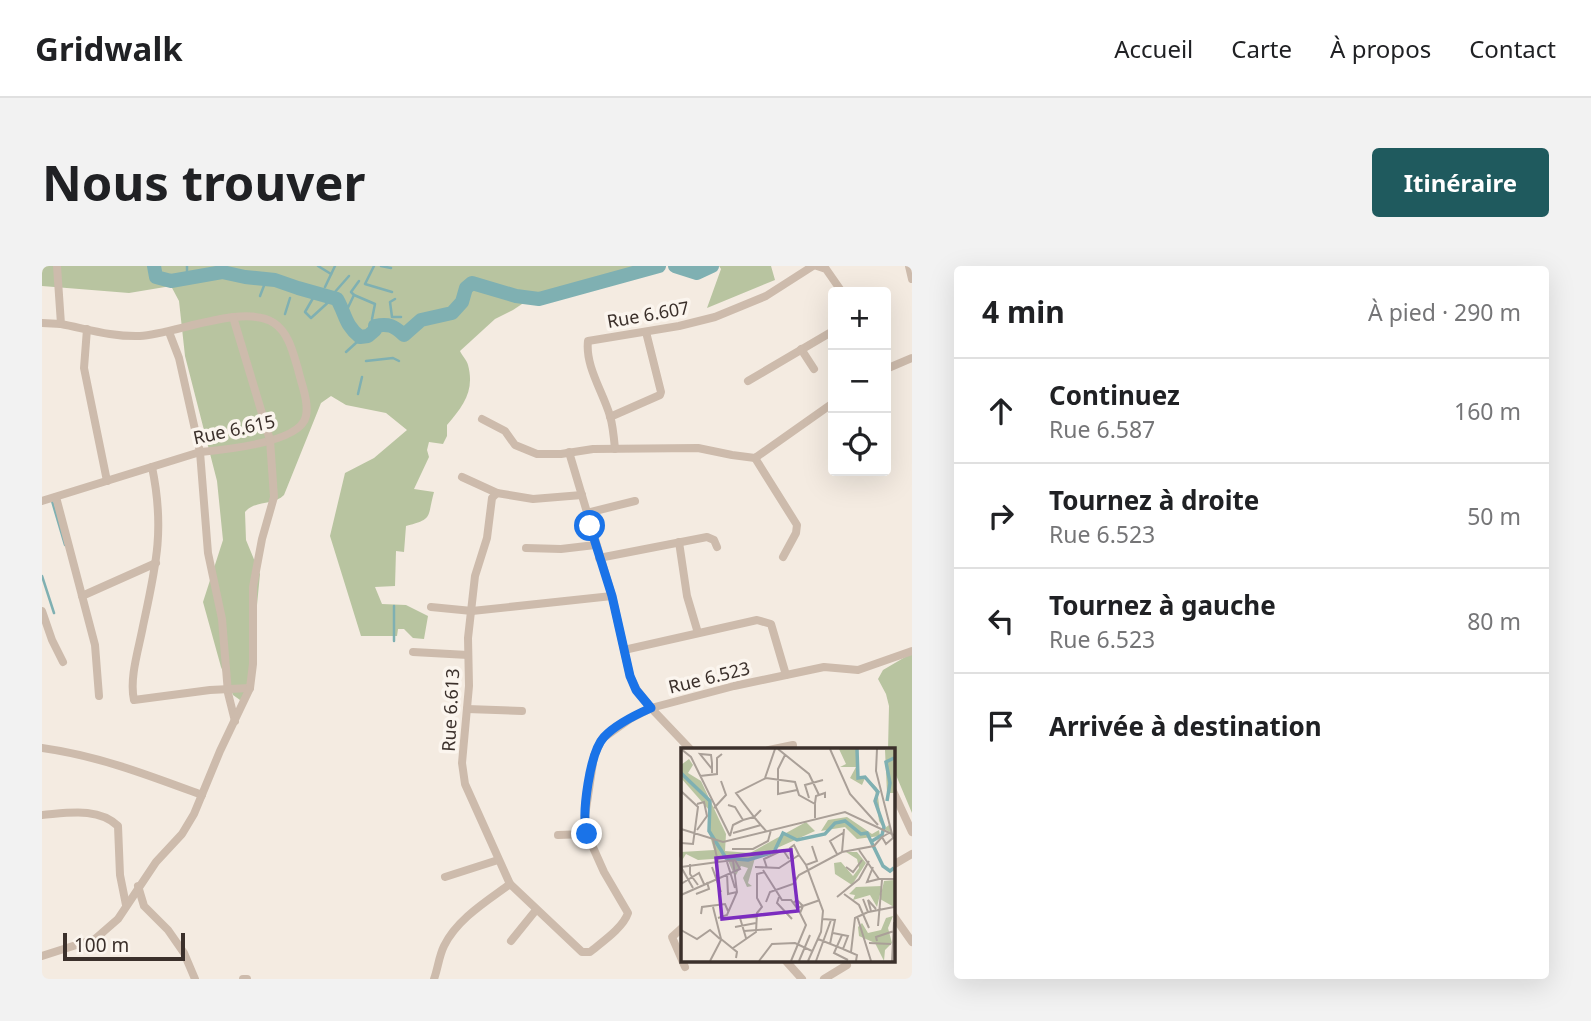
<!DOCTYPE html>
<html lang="fr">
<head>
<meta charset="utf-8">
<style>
	body { margin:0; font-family:"Noto Sans",sans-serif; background:#f2f2f2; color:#202124 }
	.controls { position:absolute; right:21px; top:21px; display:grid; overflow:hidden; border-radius:7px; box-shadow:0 7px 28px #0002 }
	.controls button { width:63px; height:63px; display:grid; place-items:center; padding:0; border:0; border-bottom:2px solid #e0e0e0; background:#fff; color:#202124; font:35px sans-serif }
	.scale { position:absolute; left:21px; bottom:18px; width:122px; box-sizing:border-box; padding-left:7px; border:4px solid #3b302b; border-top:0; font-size:19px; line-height:24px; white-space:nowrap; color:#3b302b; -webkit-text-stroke:5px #fbf5ee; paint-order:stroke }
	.stop { position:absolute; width:21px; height:21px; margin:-16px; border:5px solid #1a73e8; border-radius:50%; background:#fff }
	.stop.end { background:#1a73e8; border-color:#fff; box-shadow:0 2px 7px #0008 }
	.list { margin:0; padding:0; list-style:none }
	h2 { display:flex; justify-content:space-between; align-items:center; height:91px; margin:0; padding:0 28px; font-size:30px }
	h2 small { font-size:23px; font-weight:400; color:#757577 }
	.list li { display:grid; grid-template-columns:46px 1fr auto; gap:21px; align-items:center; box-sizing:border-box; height:105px; padding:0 28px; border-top:2px solid #e0e0e0 }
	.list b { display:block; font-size:26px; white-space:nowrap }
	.list p { margin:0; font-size:23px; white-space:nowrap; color:#757577 }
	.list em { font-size:23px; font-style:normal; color:#757577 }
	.icon { flex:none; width:38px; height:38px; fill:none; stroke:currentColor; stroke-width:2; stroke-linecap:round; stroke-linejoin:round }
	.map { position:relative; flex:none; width:870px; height:713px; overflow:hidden; border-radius:7px }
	header { display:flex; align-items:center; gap:42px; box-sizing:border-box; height:98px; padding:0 35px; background:#fff; border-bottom:2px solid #e0e0e0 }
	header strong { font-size:33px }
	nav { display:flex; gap:38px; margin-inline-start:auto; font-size:24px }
	.intro { display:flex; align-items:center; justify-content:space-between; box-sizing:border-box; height:168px; padding:0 42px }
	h1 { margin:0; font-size:49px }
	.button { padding:18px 32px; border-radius:7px; background:#1f5a5e; color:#fff; font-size:24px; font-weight:700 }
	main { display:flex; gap:42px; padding:0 42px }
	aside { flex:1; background:#fff; border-radius:7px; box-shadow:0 7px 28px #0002 }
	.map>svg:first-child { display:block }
</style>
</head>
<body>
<header>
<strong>Gridwalk</strong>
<nav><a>Accueil</a><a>Carte</a><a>À propos</a><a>Contact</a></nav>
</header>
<div class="intro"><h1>Nous trouver</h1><a class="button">Itinéraire</a></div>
<main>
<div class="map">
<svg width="870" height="713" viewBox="0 0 870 713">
	<rect width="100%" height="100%" fill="#f4ebe1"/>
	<g fill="#b8c4a0">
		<path d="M0,0H602L495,28L471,44L453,53L418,85C420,90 425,94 426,99C433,125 421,140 405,159V170L401,178L387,176L385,184L387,191L372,223L392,226C385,251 392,253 364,260L362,286L354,285L353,320L333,321L340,338L364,339L386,350L382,373L371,372L362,363H356L355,370H319L288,270L303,207L332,192L365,164L344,147L304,139L289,130L279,137L242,229C231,240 213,234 203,246L204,274L218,308L206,432L198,434L191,429L179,401L161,336L181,274L175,215L143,90L137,35L129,20L87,27L0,20Z"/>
		<path d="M677,0H729L733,14L665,42L679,3Z"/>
		<path d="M870,387V547L851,502V484H846L847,440L844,428L836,413L841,404Z"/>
	</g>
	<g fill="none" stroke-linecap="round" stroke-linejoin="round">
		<g stroke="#7fb0b2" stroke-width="2.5">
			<path d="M276,0L289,8"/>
			<path d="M332,0L323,18L350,26"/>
			<path d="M339,0L349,2"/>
			<path d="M145,9V0"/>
			<path d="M283,21L293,0"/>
			<path d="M274,27L263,46L269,52L292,31"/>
			<path d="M292,27L307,10"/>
			<path d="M312,29L333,38L330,53L332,57"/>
			<path d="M218,30L223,17"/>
			<path d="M353,33L348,36L350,51H359"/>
			<path d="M243,48L248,32"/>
			<path d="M301,52L312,29L309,26L317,15"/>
			<path d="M304,86L315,76L317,70"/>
			<path d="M324,95L351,92L357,95"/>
			<path d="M316,128L320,111"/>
			<path d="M10,235L23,279"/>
			<path d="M0,310L12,347"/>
			<path d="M352,340V375"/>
		</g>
		<g stroke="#7fb0b2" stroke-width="14">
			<path d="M112,0L114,11L129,15L180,6L203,11L233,14L256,22L295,33C304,49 303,59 318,71L326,70L333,64V60C347,57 352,60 362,69L379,54L410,47L420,36L424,22L430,17L474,30L497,33L617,0"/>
			<path d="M633,0L655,7L670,0"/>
		</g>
		<g stroke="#cdbbac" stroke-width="8">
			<path d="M775,0L784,3L800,26"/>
			<path d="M867,0L870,13"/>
			<path d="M0,57L19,58"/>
			<path d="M45,63L42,102L65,215"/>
			<path d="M127,66L137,92L158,186L166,287L180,353L186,427L193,455"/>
			<path d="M759,83L772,103"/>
			<path d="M844,103L870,92"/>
			<path d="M706,115L791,65"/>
			<path d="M568,151L618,129L619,126L604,66"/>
			<path d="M440,153L463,165L473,179L495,188H519L551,183L656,182L690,189L713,192L791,137"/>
			<path d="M573,183C572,172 571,160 568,150C561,126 543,100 546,75L637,60L673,51L724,30L771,0"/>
			<path d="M527,186L570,330L588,410L595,424L609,442L649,484"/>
			<path d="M713,192L755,259L754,267L741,291"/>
			<path d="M110,201C123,263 114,300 101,360C97,382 87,412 92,434L168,424L208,422"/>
			<path d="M420,211L455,227"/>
			<path d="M14,231L53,379L57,430"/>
			<path d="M0,235L158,186C180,184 259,177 264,150C267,135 259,117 256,103C251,87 247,67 232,57C203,37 133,68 98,70C71,71 45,63 19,58L15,0"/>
			<path d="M545,247L593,235"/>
			<path d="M637,276L645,330L656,367"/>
			<path d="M484,282L519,283L553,279"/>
			<path d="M557,292L665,271L672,274L675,281"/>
			<path d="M40,330L114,297"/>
			<path d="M389,341L430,345L570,330"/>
			<path d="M0,345L10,374L21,396"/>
			<path d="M582,384L715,354L729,358L744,409"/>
			<path d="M371,386L426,389"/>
			<path d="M425,443L480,445"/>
			<path d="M0,482C57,490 106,509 160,529"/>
			<path d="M727,484L751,479"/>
			<path d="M851,525L870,566"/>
			<path d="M0,549C26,547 56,541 76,560L78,609L84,639"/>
			<path d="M516,569L545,568L543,550L552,490L560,473L588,453L609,442L692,420L782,401L816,404L870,385"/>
			<path d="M641,576V589"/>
			<path d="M851,599L870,588"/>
			<path d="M403,611L456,594"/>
			<path d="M468,618L540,686H548C560,676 581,662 586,647L562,606L545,568"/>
			<path d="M96,620L102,640L126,664L142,687L153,713"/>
			<path d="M851,649L870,676"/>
			<path d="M641,661L630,671L643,701"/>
			<path d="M469,675L494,644"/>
			<path d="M0,690L53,673L76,653L114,596L140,568L152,548L178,485L208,422L211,398V321L220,273L232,231L228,174L191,51"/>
			<path d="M743,694L760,713"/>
			<path d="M201,713H205"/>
			<path d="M392,713C396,702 397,690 402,680C415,653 445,635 468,618L423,518L420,497L427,420L426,372L433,310L445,272L450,232L455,227L491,233L540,229"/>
			<path d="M782,713L805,699"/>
		</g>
	</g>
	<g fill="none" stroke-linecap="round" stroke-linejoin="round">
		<path stroke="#1a73e8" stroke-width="9" d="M545,568C539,548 548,486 562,471C574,458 593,449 609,442L594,424L588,410L570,330L548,260"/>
	</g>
	<g text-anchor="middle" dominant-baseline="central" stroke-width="7" stroke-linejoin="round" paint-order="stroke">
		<g font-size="18" fill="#3b302b" stroke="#fbf5ee">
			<text transform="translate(606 48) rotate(-10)">Rue 6.607</text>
			<text transform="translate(192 163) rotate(-12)">Rue 6.615</text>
			<text transform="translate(667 411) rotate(-14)">Rue 6.523</text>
			<text transform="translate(408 444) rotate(-87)">Rue 6.613</text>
		</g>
	</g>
	<g transform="translate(639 482)">
		<rect width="214" height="214" fill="#f4ebe1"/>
		<path d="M158,1H177V29H185L196,40L200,73L204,80L208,77L211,85L203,81L198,73L194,40L184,30L181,37L169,30L175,19H159L165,16ZM204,2H213V45H206ZM8,11L12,17L7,25L20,33L45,86L44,103L69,105L125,74L134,83L74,110L67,135L71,138L66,139L62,130L67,120L60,118L54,129L46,110L17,112L5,106L0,114V104L33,102L27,81L28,62L0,30V17ZM166,69L191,86L198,82L199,88L176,91L164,79L140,83L147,72ZM165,104H176L185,115L171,137L154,126L153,115L160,114L172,128L178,120L176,111ZM213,132V159L199,151L203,133ZM201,138L196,159L189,147L172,152L174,147L168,146L175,139ZM212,168L207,180L211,195L204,202L203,213L194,195L178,188L177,179L181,175L187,185L200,182L205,170Z" fill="#b8c4a0"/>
		<path fill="none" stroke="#7fb0b2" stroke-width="3.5" d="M176,1L177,30L184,29L197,44L194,53L203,79L201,87L191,93M0,25L29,53L28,83L45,110L67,112L93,104L102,85L116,92L144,86L154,75L164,73L180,86L186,85L202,118L209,123L213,120M206,53L209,35L205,14L213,10"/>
		<path fill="none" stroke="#aaa098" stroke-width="2" d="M0,1L10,9L49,88M97,1L128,26L138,47M149,1L169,46L197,77M196,1L195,23L212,90L205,96L201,89L208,85M104,7L97,21V46L116,42M31,25V15L30,7L19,6L31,21M19,28L36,26V10L41,6M84,30L94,1M0,43L17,59L12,96L0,95M128,50L124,37L142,32M134,55L135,48L144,45V50M16,56L23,54L26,68L16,82M47,57L54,59L62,72L52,77L49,88M33,60L45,47L40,33M80,62L73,69L85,83M62,72L73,69L55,45L85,30L114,34L118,47L134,56V70M0,81L42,94L164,64L213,87M52,85L80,77M51,101H72L87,93L90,82M178,102L198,131H213M161,104L163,81M156,106L149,93L162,85M112,109L109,100L113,97L118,107M46,114L54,140M9,116V126L17,137M125,117L136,113L131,98M0,119L37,114M0,119L12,140M31,119L40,144M74,119L98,120L118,107L125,117L142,163L140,184L127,213M165,119L172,124L181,112M192,119L186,134L198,131M86,120L83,111L102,102L108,111M82,122L101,152H110L116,160L139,152M46,126L47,146L56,144M0,136L18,125L23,136M15,146L28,141L26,134M163,146L178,157L188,180M0,147L59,121L54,112L37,114L32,92M98,149L96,155L111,171M156,149L178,131L188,113M182,151L187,164L213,159M85,154L89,144L112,136L118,127L161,104L193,98L201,89M32,159L40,191L56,204L55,210M190,163L187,152L195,161M20,166L21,159L44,156L47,163M176,168L190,213M37,170L46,167L56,144L52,112M142,171L154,172L149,196M197,178L201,132M54,179L75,175M0,182L16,191L29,182L39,191M63,183L91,181M161,187L153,205L167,212M65,190L59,170L75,169M137,191L162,201L167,188L152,185M196,193L195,189L213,183M188,195L210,196M52,200L75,184L76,165L81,159L76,150V126L84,124M162,201L176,207L175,213M170,204L174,170L187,164M29,213L40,192M78,213L91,196L114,195L131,203M110,213L125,177L119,165L122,158L116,152L112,155M118,213L129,187M135,213L150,172M211,213L213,174"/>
		<path fill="#7b2cbf" fill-opacity="0.15" stroke="#7b2cbf" stroke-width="3.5" d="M110,102L117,163L41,171L35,110Z"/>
		<rect width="214" height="214" fill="none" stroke="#3b302b" stroke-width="3.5"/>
	</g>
</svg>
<div class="controls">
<button>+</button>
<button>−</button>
<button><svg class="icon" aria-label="locate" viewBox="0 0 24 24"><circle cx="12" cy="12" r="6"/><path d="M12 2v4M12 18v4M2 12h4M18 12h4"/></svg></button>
</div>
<div class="scale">100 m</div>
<div class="stop" style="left:548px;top:260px"></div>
<div class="stop end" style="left:545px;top:568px"></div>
</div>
<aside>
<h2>4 min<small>À pied · 290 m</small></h2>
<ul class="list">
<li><svg class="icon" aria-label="ahead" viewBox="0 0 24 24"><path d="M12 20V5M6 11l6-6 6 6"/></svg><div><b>Continuez</b><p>Rue 6.587</p></div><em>160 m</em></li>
<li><svg class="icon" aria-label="right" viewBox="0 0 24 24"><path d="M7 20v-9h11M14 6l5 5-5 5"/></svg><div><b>Tournez à droite</b><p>Rue 6.523</p></div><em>50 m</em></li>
<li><svg class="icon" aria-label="left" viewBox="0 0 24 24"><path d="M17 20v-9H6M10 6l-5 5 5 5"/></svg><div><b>Tournez à gauche</b><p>Rue 6.523</p></div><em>80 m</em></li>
<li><svg class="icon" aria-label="arrive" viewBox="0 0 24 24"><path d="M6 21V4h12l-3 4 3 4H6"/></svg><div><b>Arrivée à destination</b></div></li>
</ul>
</aside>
</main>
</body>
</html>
